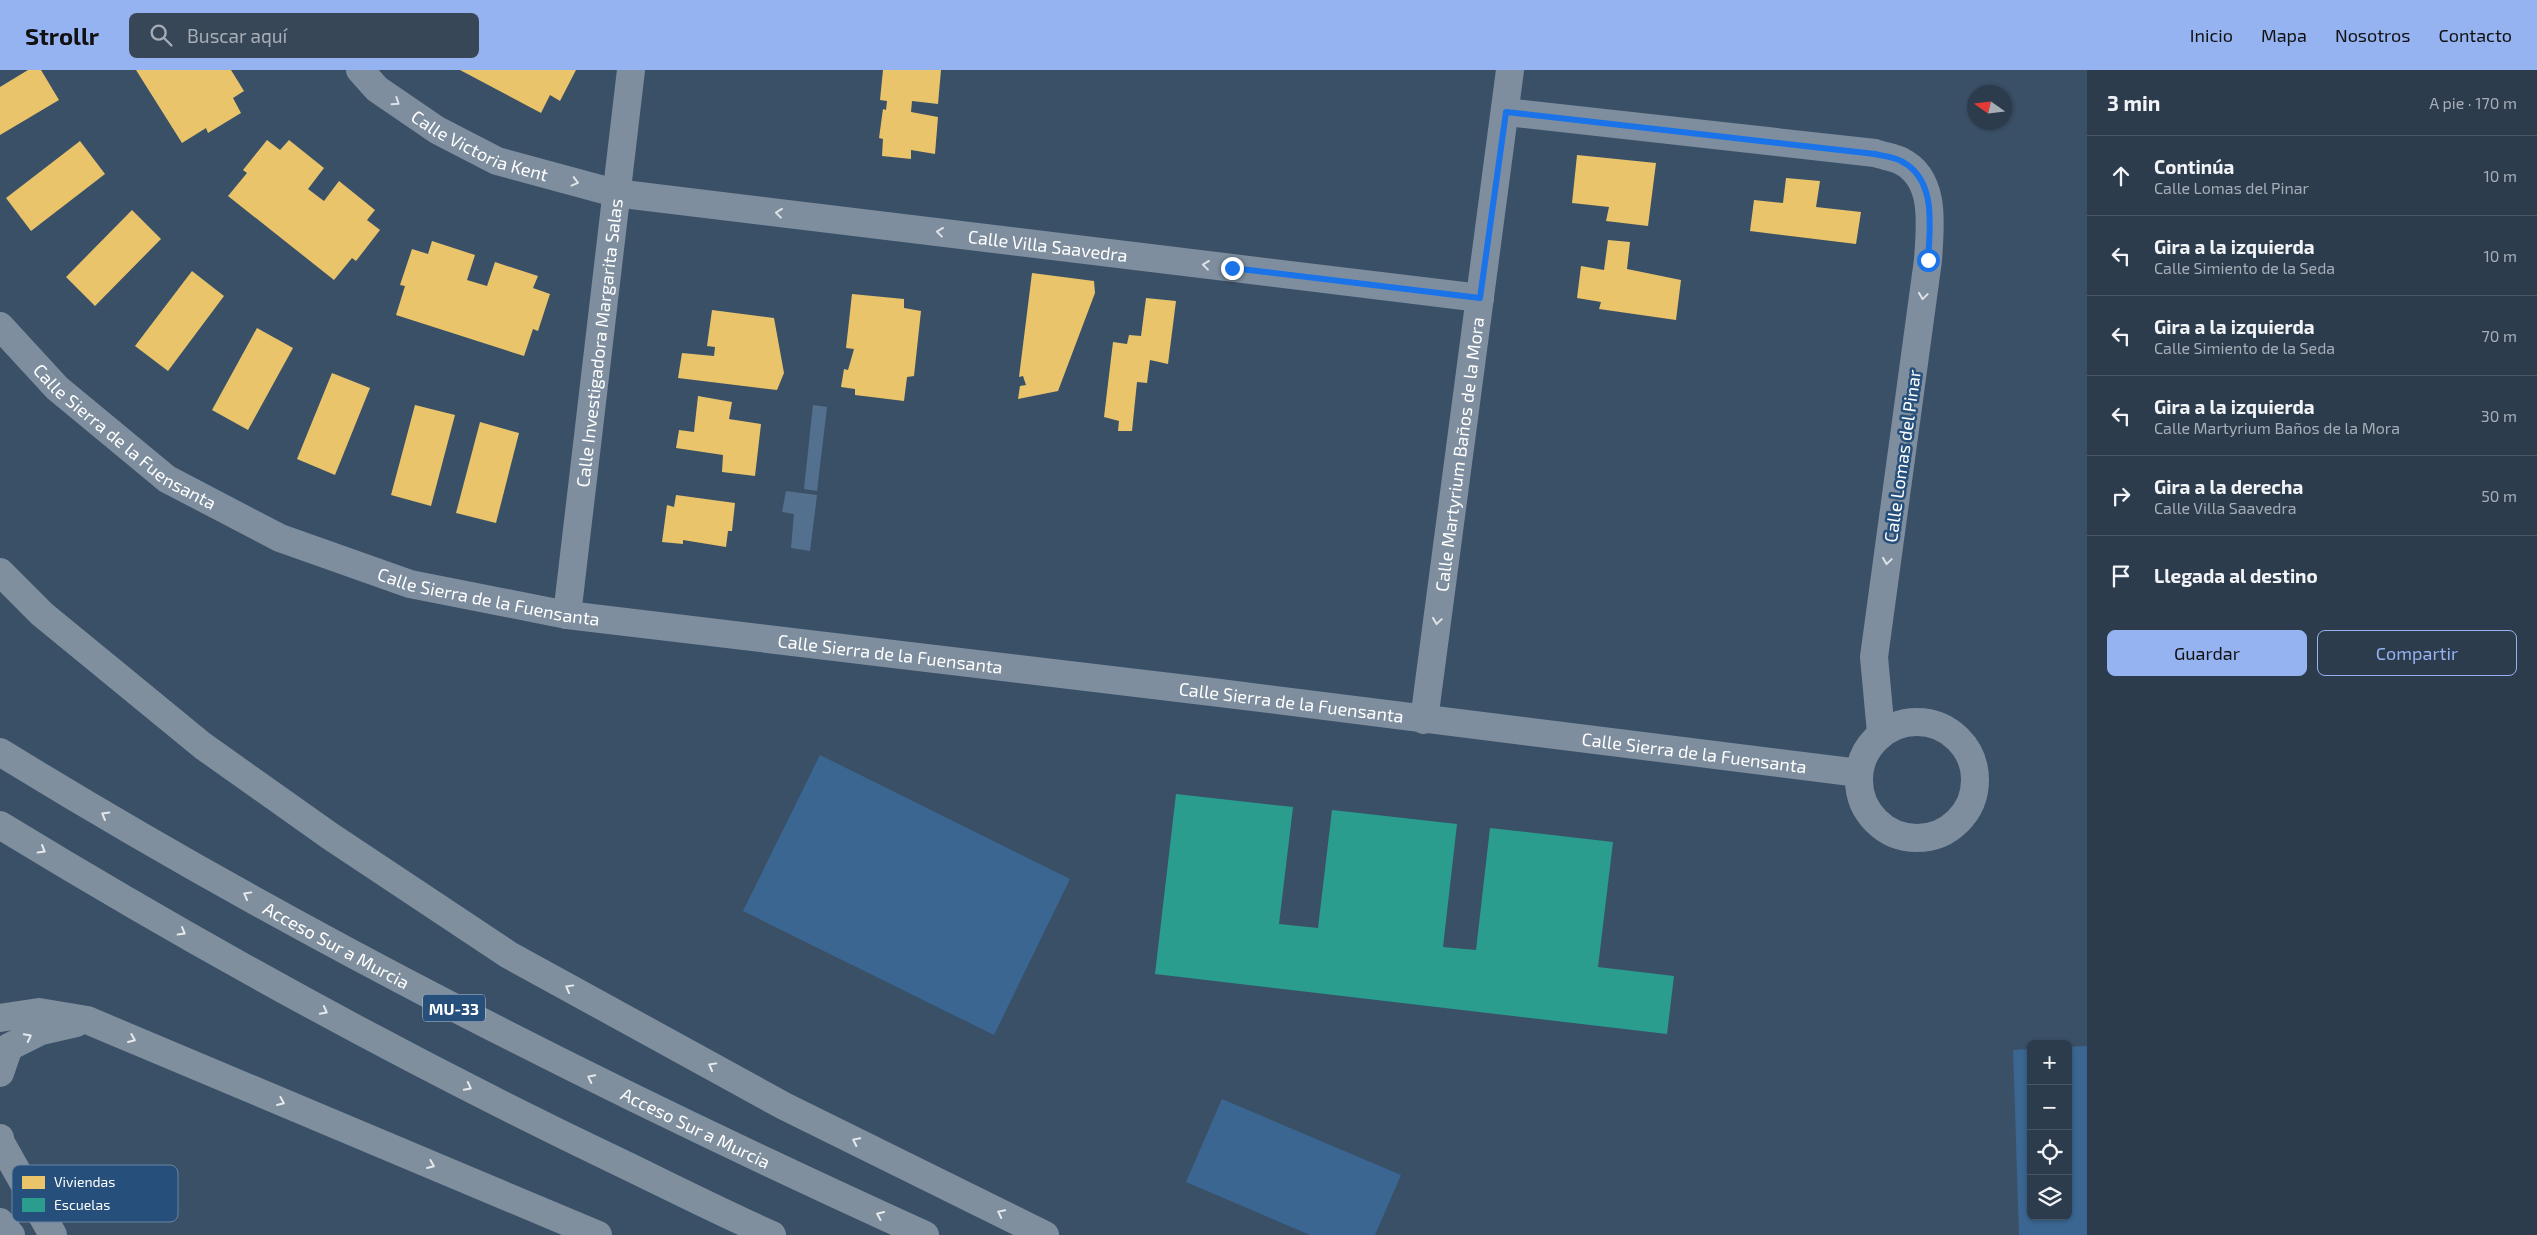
<!DOCTYPE html>
<html lang="es">
<head>
<meta charset="utf-8">
<style>
	body { margin:0; font-family:"Exo 2",sans-serif; background:#384757; color:#f1f3f6 }
	.controls { position:absolute; right:15px; bottom:15px; display:grid; overflow:hidden; border-radius:8px; box-shadow:0 1px 4px #0004 }
	.controls button { width:45px; height:45px; display:grid; place-items:center; padding:0; border:0; border-bottom:1px solid #485665; background:#2c3c4d; color:#f1f3f6; font:25px sans-serif }
	.compass { position:absolute; left:1967px; top:15px; width:45px; height:45px; border-radius:50%; background:#2c3c4d; box-shadow:0 1px 4px #0004; rotate:284deg }
	.stop { position:absolute; width:15px; height:15px; margin:-11px; border:4px solid #1a73e8; border-radius:50%; background:#fff }
	.stop.end { background:#1a73e8; border-color:#fff; box-shadow:0 1px 5px #0008 }
	.list { margin:0; padding:0; list-style:none }
	h2 { display:flex; justify-content:space-between; align-items:center; height:65px; margin:0; padding:0 20px; font-size:21px }
	h2 small { font-size:16px; font-weight:400; color:#a6adb6 }
	.list li { display:grid; grid-template-columns:32px 1fr auto; gap:15px; align-items:center; box-sizing:border-box; height:80px; padding:0 20px; border-top:1px solid #485665 }
	.list b { display:block; font-size:19px; white-space:nowrap }
	.list p { margin:0; font-size:16px; white-space:nowrap; color:#a6adb6 }
	.list em { font-size:16px; font-style:normal; color:#a6adb6 }
	.actions { display:flex; gap:10px; padding:15px 20px }
	.actions a { flex:1; padding:11px 0; border:1px solid #95b2f1; border-radius:8px; text-align:center; font-size:18px; color:#95b2f1 }
	.actions .main { background:#95b2f1; color:#111 }
	.icon { flex:none; width:28px; height:28px; fill:none; stroke:currentColor; stroke-width:2; stroke-linecap:round; stroke-linejoin:round }
	.map { position:relative; flex:none; width:2087px; height:1165px; overflow:hidden }
	header { display:flex; align-items:center; gap:30px; box-sizing:border-box; height:70px; padding:0 25px; background:#95b2f1; color:#111 }
	header strong { font-size:24px }
	nav { display:flex; gap:28px; margin-inline-start:auto; font-size:18px }
	.search { width:350px; height:45px; background:#384757; display:flex; align-items:center; gap:12px; box-sizing:border-box; padding:0 18px; border-radius:8px; color:#a6adb6; font-size:19px }
	main { display:flex }
	aside { flex:1; background:#2c3c4d }
	.map>svg:first-child { display:block }
</style>
</head>
<body>
<header>
<strong>Strollr</strong>
<div class="search"><svg class="icon" aria-label="search" viewBox="0 0 24 24"><circle cx="10" cy="10" r="6"/><path d="M15 15l6 6"/></svg>Buscar aquí</div>
<nav><a>Inicio</a><a>Mapa</a><a>Nosotros</a><a>Contacto</a></nav>
</header>
<main>
<div class="map">
<svg width="2087" height="1165" viewBox="0 0 2087 1165">
	<rect width="100%" height="100%" fill="#3a5067"/>
	<g fill="#3a6691">
		<path d="M820,685L1070,809L994,965L743,841Z"/>
		<path d="M2087,976V1165H2019L2013,980L2031,979V1146H2068V977Z"/>
		<path d="M1222,1029L1401,1105L1375,1165H1310L1186,1112Z"/>
	</g>
	<g fill="#53718f">
		<path d="M813,335L827,337L817,421L804,419Z"/>
		<path d="M786,421L817,425L810,481L791,478L794,444L782,442Z"/>
	</g>
	<g fill="#e9c46a">
		<path d="M28,0H41L59,30L0,65V17Z"/>
		<path d="M136,0H231L244,21L233,28L241,43L208,63L206,58L182,73Z"/>
		<path d="M460,0H576L560,31L550,25L541,43Z"/>
		<path d="M883,0H941L938,34L912,31L911,42L938,47L935,84L911,80V89L882,86L883,69L879,68L883,39L886,40L887,31L880,30Z"/>
		<path d="M267,70L280,80L289,70L324,98L308,119L324,131L339,111L375,140L367,150L380,160L356,191L352,188L334,210L228,126L247,103L243,100Z"/>
		<path d="M80,71L105,104L31,161L6,128Z"/>
		<path d="M1577,85L1656,93L1648,156L1606,151L1609,137L1572,133Z"/>
		<path d="M1786,108L1820,111L1816,137L1861,142L1856,174L1750,161L1754,130L1783,133Z"/>
		<path d="M132,140L161,169L95,236L66,207Z"/>
		<path d="M1608,170L1630,172L1627,199L1681,210L1676,250L1599,239L1601,232L1577,228L1581,196L1604,200Z"/>
		<path d="M432,171L475,185L467,210L487,216L495,192L538,206L533,218L550,224L538,261L533,259L524,286L396,245L405,216L400,215L412,179L428,184Z"/>
		<path d="M192,201L224,226L168,301L135,276Z"/>
		<path d="M1032,203L1094,211L1095,223L1058,321L1018,329L1020,316L1026,315L1023,306L1019,307Z"/>
		<path d="M852,224L904,229V238L921,241L914,306L907,307L904,331L855,325V319L841,317L844,299L848,300L854,279L846,278Z"/>
		<path d="M1146,228L1176,231L1168,294L1150,290L1147,313L1137,312L1132,361H1118L1119,351L1104,347L1113,272L1127,274L1129,265L1141,266Z"/>
		<path d="M712,240L774,248L784,303L777,320L678,308L682,283L714,286L715,277L707,276Z"/>
		<path d="M257,258L293,278L248,360L212,340Z"/>
		<path d="M332,303L370,318L335,405L297,389Z"/>
		<path d="M698,326L732,332L729,349L761,354L755,406L722,402L723,385L676,378L679,360L694,362Z"/>
		<path d="M415,335L455,345L431,436L391,425Z"/>
		<path d="M480,352L519,363L496,453L456,443Z"/>
		<path d="M676,425L735,433L732,461H728L726,477L683,470V474L662,472L667,435L674,437Z"/>
	</g>
	<path fill="#2a9d8f" d="M1176,724L1293,737L1279,854L1318,858L1332,740L1457,754L1443,877L1476,880L1490,758L1613,772L1598,897L1674,906L1667,964L1155,904Z"/>
	<g fill="none" stroke-linecap="round" stroke-linejoin="round">
		<g stroke="#7e8e9e" stroke-width="28">
			<path id="s1" d="M360,0L377,19L437,60L497,91L615,123L1480,228"/>
			<path d="M1506,42L1875,83C1883,86 1894,87 1901,91C1937,109 1930,157 1928,190L1874,587L1881,663"/>
			<path id="s2" d="M0,256L57,318L167,409L280,468L410,514L567,545L1212,622L1859,703"/>
			<path id="s3" d="M567,545L631,0"/>
			<path id="s4" d="M1424,650L1510,0"/>
			<circle cx="1917" cy="710" r="58"/>
		</g>
		<path stroke="#7e8e9e" stroke-width="28" d="M0,1152L11,1165"/>
		<g stroke="#808f9e" stroke-width="28">
			<path d="M0,502L42,544L203,676L330,766L509,885L784,1036L1045,1165"/>
			<path id="s5" d="M0,682C296,864 608,1021 925,1165"/>
			<path d="M0,755C200,877 406,990 617,1091C669,1116 720,1142 772,1165"/>
			<path d="M0,948L39,942L87,950L598,1165"/>
			<path d="M0,1003L9,977L41,961L76,953"/>
			<path d="M0,1068L1,1073L53,1165"/>
		</g>
	</g>
	<defs><path id="oneway-chevron" d="M-2-3.5L2.5 0L-2 3.5" fill="none" stroke-width="1.6" stroke-linecap="round" stroke-linejoin="round" transform="scale(1.25)"/></defs>
	<g stroke="#dfe3e7">
		<use href="#oneway-chevron" transform="translate(396 32) rotate(34)"/>
		<use href="#oneway-chevron" transform="translate(575 112) rotate(15)"/>
		<use href="#oneway-chevron" transform="translate(779 143) rotate(-173)"/>
		<use href="#oneway-chevron" transform="translate(940 162) rotate(-173)"/>
		<use href="#oneway-chevron" transform="translate(1206 195) rotate(-173)"/>
		<use href="#oneway-chevron" transform="translate(1923 226) rotate(98)"/>
		<use href="#oneway-chevron" transform="translate(1887 491) rotate(98)"/>
		<use href="#oneway-chevron" transform="translate(1437 551) rotate(98)"/>
	</g>
	<g stroke="#e6e9ec">
		<use href="#oneway-chevron" transform="translate(105 745) rotate(-150)"/>
		<use href="#oneway-chevron" transform="translate(42 780) rotate(30)"/>
		<use href="#oneway-chevron" transform="translate(247 825) rotate(-151)"/>
		<use href="#oneway-chevron" transform="translate(182 862) rotate(30)"/>
		<use href="#oneway-chevron" transform="translate(569 918) rotate(-151)"/>
		<use href="#oneway-chevron" transform="translate(324 941) rotate(28)"/>
		<use href="#oneway-chevron" transform="translate(28 967) rotate(-27)"/>
		<use href="#oneway-chevron" transform="translate(132 969) rotate(23)"/>
		<use href="#oneway-chevron" transform="translate(712 996) rotate(-151)"/>
		<use href="#oneway-chevron" transform="translate(591 1008) rotate(-154)"/>
		<use href="#oneway-chevron" transform="translate(468 1017) rotate(27)"/>
		<use href="#oneway-chevron" transform="translate(281 1032) rotate(23)"/>
		<use href="#oneway-chevron" transform="translate(856 1071) rotate(-154)"/>
		<use href="#oneway-chevron" transform="translate(431 1095) rotate(23)"/>
		<use href="#oneway-chevron" transform="translate(1001 1143) rotate(-154)"/>
		<use href="#oneway-chevron" transform="translate(880 1145) rotate(-156)"/>
	</g>
	<g fill="none" stroke-linecap="round" stroke-linejoin="round">
		<path stroke="#1a73e8" stroke-width="6" d="M1232,198L1480,228L1506,42L1875,84C1883,86 1894,87 1901,91C1937,109 1930,157 1928,190"/>
	</g>
	<g text-anchor="middle" dominant-baseline="central" stroke-width="5" stroke-linejoin="round" paint-order="stroke">
		<rect fill="#264f7b" stroke="#becad7" stroke-width="1" x="423" y="924.5" width="62" height="27" rx="4"/>
		<g font-size="16" font-weight="bold" fill="#fff">
			<text x="454" y="938">MU-33</text>
		</g>
		<g font-size="18" fill="#fff" stroke="#264f7b">
			<text stroke="none"><textPath href="#s1" startOffset="144">Calle Victoria Kent</textPath></text>
			<text stroke="none"><textPath href="#s1" startOffset="724">Calle Villa Saavedra</textPath></text>
			<text stroke="none"><textPath href="#s3" startOffset="274">Calle Investigadora Margarita Salas</textPath></text>
			<text stroke="none"><textPath href="#s2" startOffset="168">Calle Sierra de la Fuensanta</textPath></text>
			<text stroke="none"><textPath href="#s4" startOffset="268">Calle Martyrium Baños de la Mora</textPath></text>
			<text transform="translate(1902 386) rotate(-82)">Calle Lomas del Pinar</text>
			<text stroke="none"><textPath href="#s2" startOffset="572">Calle Sierra de la Fuensanta</textPath></text>
			<text stroke="none"><textPath href="#s2" startOffset="978">Calle Sierra de la Fuensanta</textPath></text>
			<text stroke="none"><textPath href="#s2" startOffset="1382">Calle Sierra de la Fuensanta</textPath></text>
			<text stroke="none"><textPath href="#s2" startOffset="1788">Calle Sierra de la Fuensanta</textPath></text>
			<text stroke="none"><textPath href="#s5" startOffset="388">Acceso Sur a Murcia</textPath></text>
			<text stroke="none"><textPath href="#s5" startOffset="791">Acceso Sur a Murcia</textPath></text>
		</g>
	</g>
	<rect x="12" y="1095" width="166" height="57" rx="8" fill="#264f7b" stroke="#6784a3" stroke-width="1"/>
	<rect x="22" y="1106" width="23" height="13" fill="#e9c46a"/>
	<rect x="22" y="1128" width="23" height="14" fill="#2a9d8f"/>
	<g font-size="14" fill="#fff">
		<text x="54" y="1117">Viviendas</text>
		<text x="54" y="1140">Escuelas</text>
	</g>
</svg>
<div class="controls">
<button>+</button>
<button>−</button>
<button><svg class="icon" aria-label="locate" viewBox="0 0 24 24"><circle cx="12" cy="12" r="6"/><path d="M12 2v4M12 18v4M2 12h4M18 12h4"/></svg></button>
<button><svg class="icon" aria-label="layers" viewBox="0 0 24 24"><path d="M12 4l9 5-9 5-9-5zM3 14l9 5 9-5"/></svg></button>
</div>
<svg class="compass" viewBox="-18 -18 36 36"><path d="M0-13l5 13h-10z" fill="#e53935"/><path d="M0 13l5-13h-10z" fill="#a6adb6"/></svg>
<div class="stop" style="left:1928px;top:190px"></div>
<div class="stop end" style="left:1232px;top:198px"></div>
</div>
<aside>
<h2>3 min<small>A pie · 170 m</small></h2>
<ul class="list">
<li><svg class="icon" aria-label="ahead" viewBox="0 0 24 24"><path d="M12 20V5M6 11l6-6 6 6"/></svg><div><b>Continúa</b><p>Calle Lomas del Pinar</p></div><em>10 m</em></li>
<li><svg class="icon" aria-label="left" viewBox="0 0 24 24"><path d="M17 20v-9H6M10 6l-5 5 5 5"/></svg><div><b>Gira a la izquierda</b><p>Calle Simiento de la Seda</p></div><em>10 m</em></li>
<li><svg class="icon" aria-label="left" viewBox="0 0 24 24"><path d="M17 20v-9H6M10 6l-5 5 5 5"/></svg><div><b>Gira a la izquierda</b><p>Calle Simiento de la Seda</p></div><em>70 m</em></li>
<li><svg class="icon" aria-label="left" viewBox="0 0 24 24"><path d="M17 20v-9H6M10 6l-5 5 5 5"/></svg><div><b>Gira a la izquierda</b><p>Calle Martyrium Baños de la Mora</p></div><em>30 m</em></li>
<li><svg class="icon" aria-label="right" viewBox="0 0 24 24"><path d="M7 20v-9h11M14 6l5 5-5 5"/></svg><div><b>Gira a la derecha</b><p>Calle Villa Saavedra</p></div><em>50 m</em></li>
<li><svg class="icon" aria-label="arrive" viewBox="0 0 24 24"><path d="M6 21V4h12l-3 4 3 4H6"/></svg><div><b>Llegada al destino</b></div></li>
</ul>
<div class="actions"><a class="main">Guardar</a><a>Compartir</a></div>
</aside>
</main>
</body>
</html>
